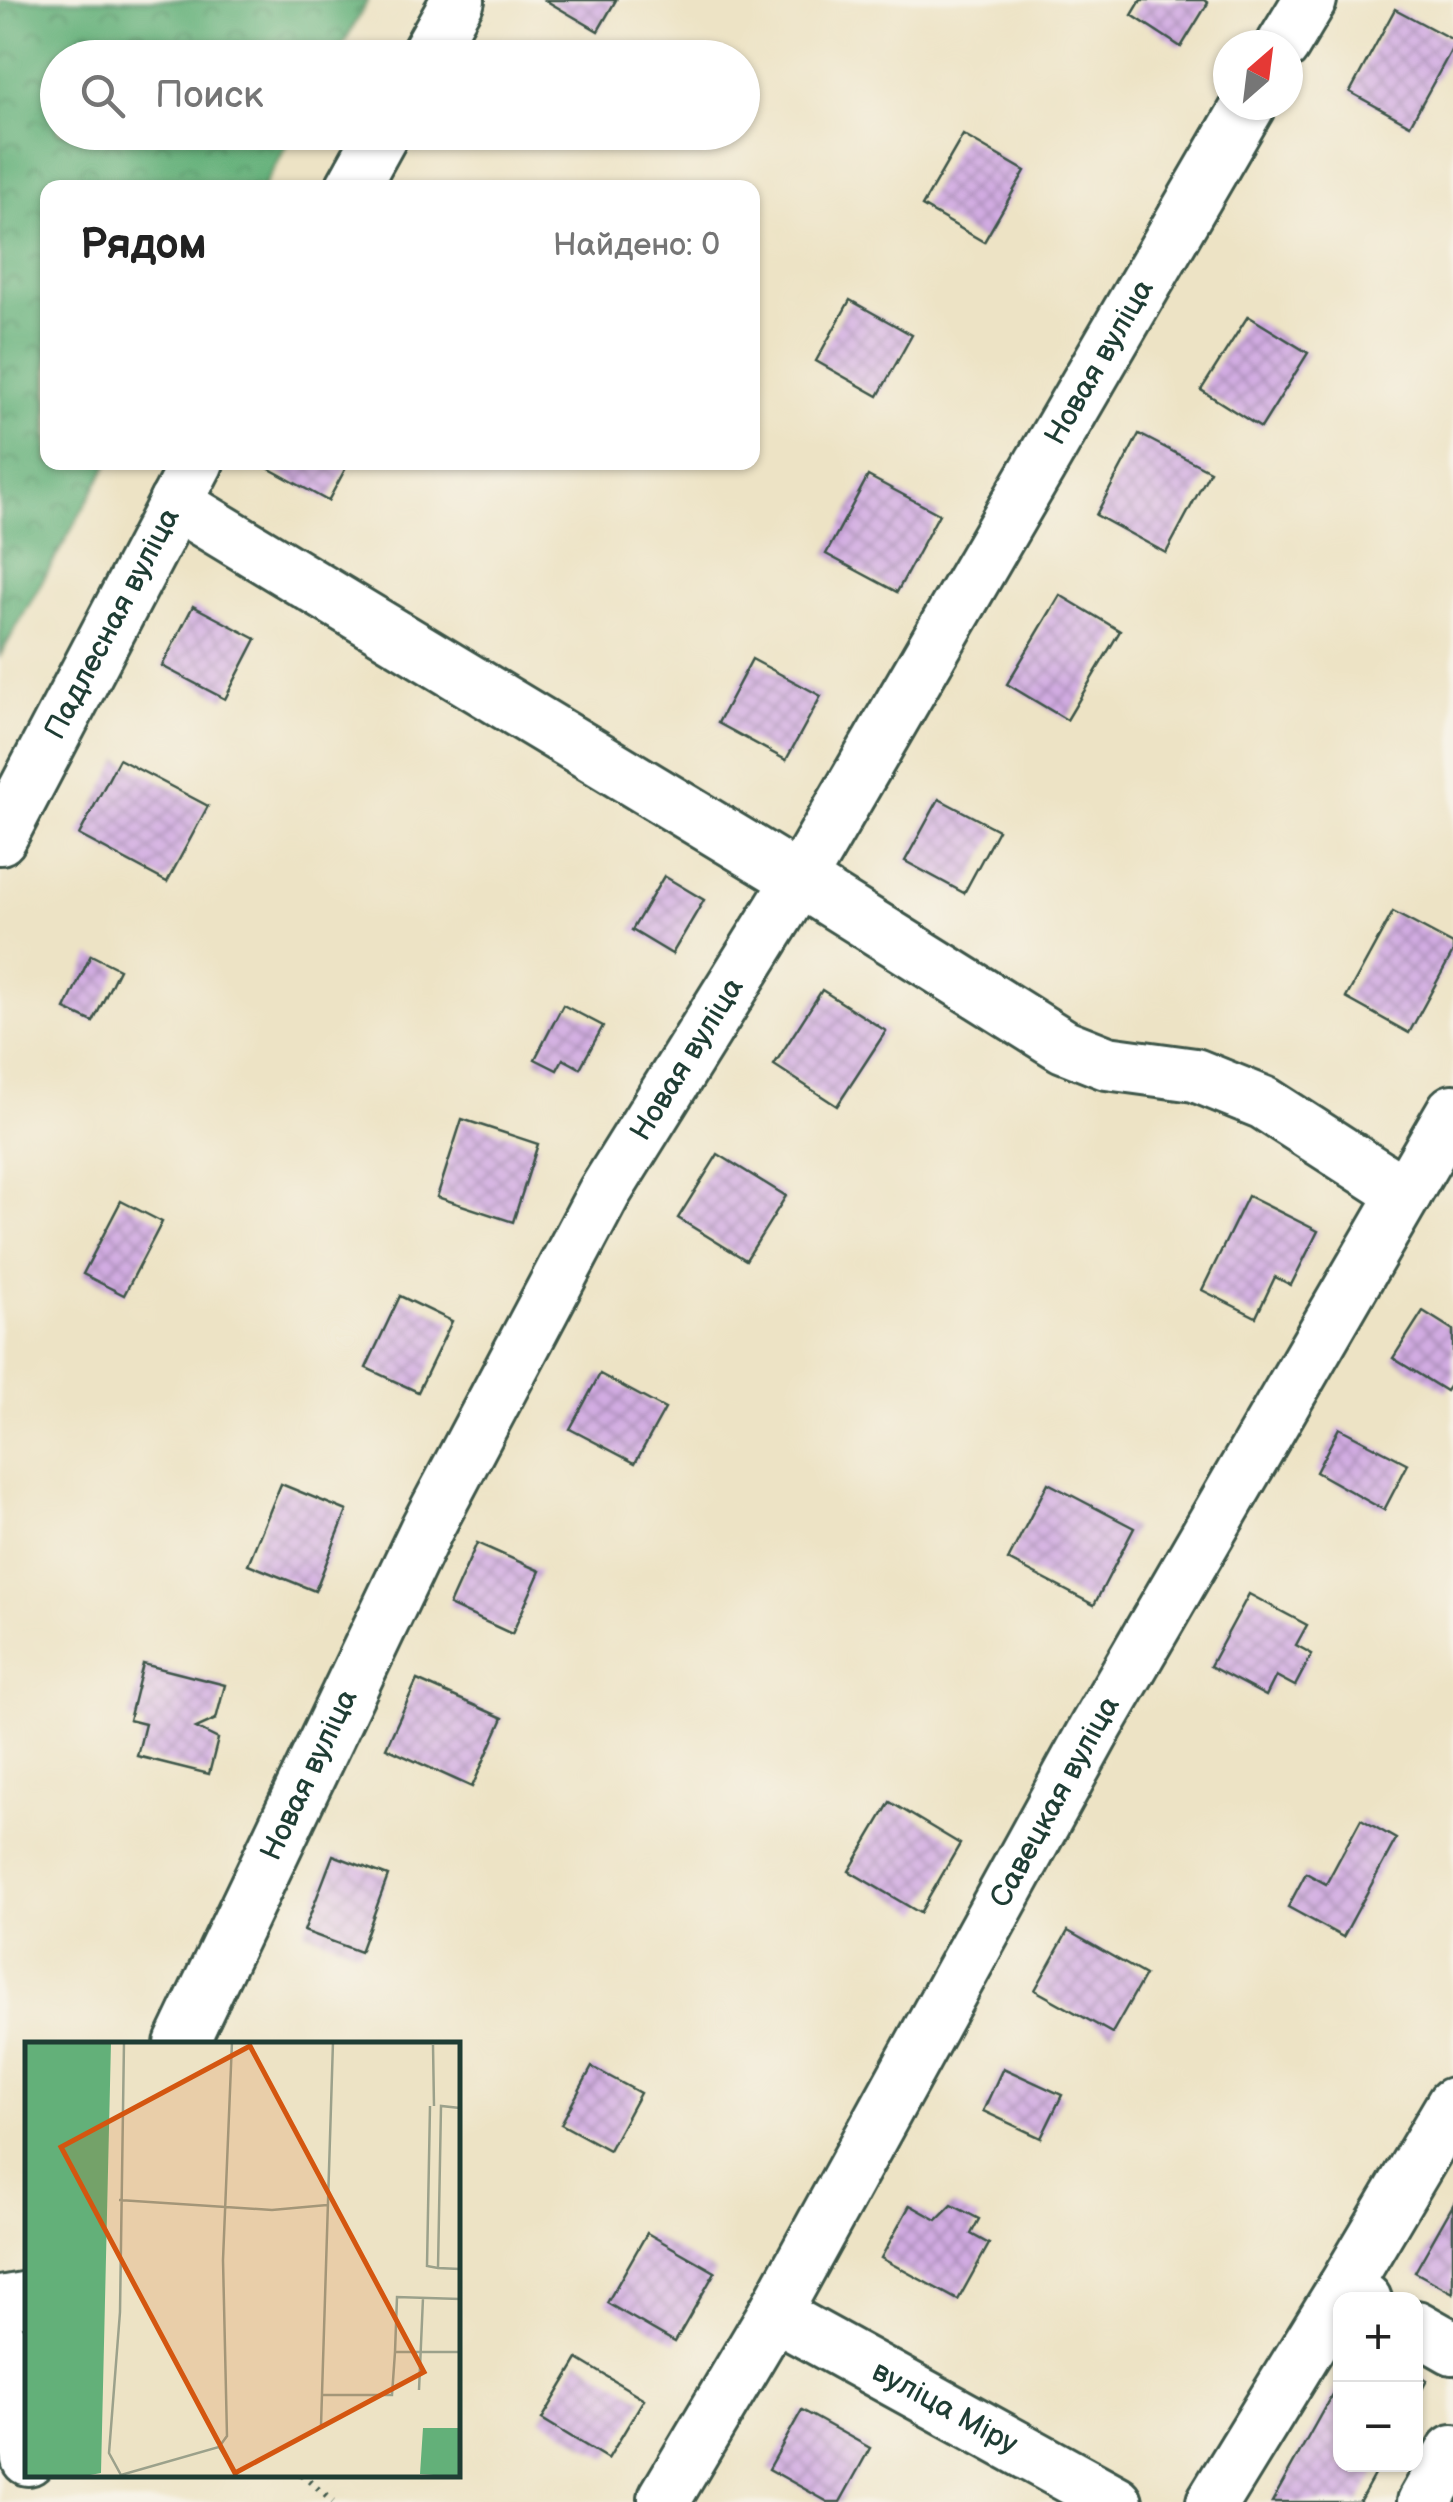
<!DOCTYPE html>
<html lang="ru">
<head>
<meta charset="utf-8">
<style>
	body { margin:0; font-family:"Balsamiq Sans",sans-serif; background:#f2f2f2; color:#222 }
	.controls { position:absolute; right:30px; bottom:30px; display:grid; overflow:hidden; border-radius:20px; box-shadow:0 2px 8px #0004 }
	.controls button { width:90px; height:90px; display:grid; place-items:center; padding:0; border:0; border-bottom:2px solid #e0e0e0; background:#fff; color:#222; font:50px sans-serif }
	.compass { position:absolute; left:1213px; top:30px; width:90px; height:90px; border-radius:50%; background:#fff; box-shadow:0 2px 8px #0004; rotate:28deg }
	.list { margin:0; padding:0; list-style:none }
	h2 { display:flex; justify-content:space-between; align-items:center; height:130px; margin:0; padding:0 40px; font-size:42px }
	h2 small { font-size:32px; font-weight:400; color:#767676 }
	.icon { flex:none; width:55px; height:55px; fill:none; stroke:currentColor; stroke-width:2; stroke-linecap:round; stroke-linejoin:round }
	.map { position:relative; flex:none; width:1453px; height:2502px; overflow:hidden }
	.search { position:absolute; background:#fff; box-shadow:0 2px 8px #0004; left:40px; top:40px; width:720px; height:110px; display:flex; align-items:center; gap:25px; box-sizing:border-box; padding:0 35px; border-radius:55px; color:#767676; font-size:38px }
	.panel { position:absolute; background:#fff; box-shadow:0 2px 8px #0004; left:40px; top:180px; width:720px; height:290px; border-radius:20px }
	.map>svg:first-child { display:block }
</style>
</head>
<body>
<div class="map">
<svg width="1453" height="2502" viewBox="0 0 1453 2502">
	<defs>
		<pattern id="forest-crowns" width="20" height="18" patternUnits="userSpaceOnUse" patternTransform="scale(2.5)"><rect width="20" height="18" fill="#63b079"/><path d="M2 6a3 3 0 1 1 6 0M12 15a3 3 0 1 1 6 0" fill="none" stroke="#519064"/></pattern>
		<pattern id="building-cross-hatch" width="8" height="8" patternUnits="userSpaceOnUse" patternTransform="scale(2.5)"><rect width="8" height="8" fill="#d2ace2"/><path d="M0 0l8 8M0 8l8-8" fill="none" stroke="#aa8db8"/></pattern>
	</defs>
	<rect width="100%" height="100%" fill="#f7f3e8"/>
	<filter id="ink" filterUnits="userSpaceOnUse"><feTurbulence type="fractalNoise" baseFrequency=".01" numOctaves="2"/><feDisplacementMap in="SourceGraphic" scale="20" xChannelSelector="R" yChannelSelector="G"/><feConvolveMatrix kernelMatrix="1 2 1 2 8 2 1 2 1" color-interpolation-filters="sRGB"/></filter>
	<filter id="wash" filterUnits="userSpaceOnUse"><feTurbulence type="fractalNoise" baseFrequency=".0048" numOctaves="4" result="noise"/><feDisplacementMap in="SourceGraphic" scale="40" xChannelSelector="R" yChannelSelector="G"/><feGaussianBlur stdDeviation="2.25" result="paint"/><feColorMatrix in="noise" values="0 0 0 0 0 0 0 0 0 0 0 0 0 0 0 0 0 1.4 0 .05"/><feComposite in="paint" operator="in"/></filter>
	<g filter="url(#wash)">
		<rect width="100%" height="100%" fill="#ede3c5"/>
		<path fill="url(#forest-crowns)" stroke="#417656" stroke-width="2.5" d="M0,0H368L336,57L58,58V132L294,133L263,187L48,188V462L109,463L0,656Z"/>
		<g id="blocks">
			<g fill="url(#building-cross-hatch)">
				<path d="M545,0H616L598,31Z"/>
				<path d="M1141,0H1204L1208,3L1181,47L1132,15Z"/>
				<path d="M1395,9L1453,40V47L1410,125L1350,92Z"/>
				<path d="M963,135L1025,171L984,242L922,206Z"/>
				<path d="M850,300L912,335L878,396L816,361Z"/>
				<path d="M1248,316L1308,353L1261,428L1201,390Z"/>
				<path d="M1139,434L1210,471L1166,553L1096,515Z"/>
				<path d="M257,462H349L328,501Z"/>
				<path d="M868,476L939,514L897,592L826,554Z"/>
				<path d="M1060,595L1120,631L1067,720L1007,684Z"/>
				<path d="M193,606L256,639L225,699L162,666Z"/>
				<path d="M752,659L821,696L786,760L718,723Z"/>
				<path d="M119,759L208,806L167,882L79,835Z"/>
				<path d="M939,799L998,830L964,893L905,861Z"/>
				<path d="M664,876L704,900L672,954L632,930Z"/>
				<path d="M1393,912L1453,944V952L1409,1033L1346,998Z"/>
				<path d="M91,955L119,969L93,1022L65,1009Z"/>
				<path d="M822,990L886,1031L837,1106L774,1065Z"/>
				<path d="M563,1005L603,1026L580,1068L563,1059L557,1070L535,1059Z"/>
				<path d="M462,1119L538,1144L513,1222L437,1197Z"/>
				<path d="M718,1154L786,1196L746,1260L678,1218Z"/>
				<path d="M1248,1196L1318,1231L1291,1285L1275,1277L1256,1317L1202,1290Z"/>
				<path d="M121,1201L162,1222L124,1295L83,1274Z"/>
				<path d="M400,1296L452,1321L418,1392L366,1368Z"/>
				<path d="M1423,1311L1453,1330V1381L1446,1391L1393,1358Z"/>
				<path d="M600,1374L665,1409L635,1463L570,1429Z"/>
				<path d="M1339,1428L1408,1464L1384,1510L1316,1472Z"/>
				<path d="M1048,1483L1134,1528L1094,1605L1008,1560Z"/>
				<path d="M281,1484L347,1511L315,1591L248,1564Z"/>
				<path d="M477,1543L540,1571L512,1634L449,1605Z"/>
				<path d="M1249,1594L1307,1625L1296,1645L1312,1654L1295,1686L1276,1676L1266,1696L1210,1666Z"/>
				<path d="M143,1664L225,1685L216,1719L196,1728L218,1739L209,1774L137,1756L145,1724L129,1720Z"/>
				<path d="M417,1680L503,1718L472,1787L386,1748Z"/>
				<path d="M890,1802L960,1844L920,1913L849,1871Z"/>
				<path d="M1361,1819L1396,1839L1343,1937L1288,1907L1306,1873L1326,1884Z"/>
				<path d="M333,1855L388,1876L360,1952L304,1931Z"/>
				<path d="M1068,1931L1145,1975L1112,2033L1035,1990Z"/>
				<path d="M592,2067L640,2093L609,2150L561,2124Z"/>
				<path d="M1003,2068L1062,2095L1041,2138L983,2111Z"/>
				<path d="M910,2205L937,2220L952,2205L979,2219L971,2234L989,2244L958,2300L881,2258Z"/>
				<path d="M1453,2205V2293L1415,2272Z"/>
				<path d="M647,2233L715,2272L675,2342L607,2303Z"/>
				<path d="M578,2359L644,2399L608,2459L542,2419Z"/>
				<path d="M1416,2373L1427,2380L1416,2401Z"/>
				<path d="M1340,2380V2464H1380L1359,2502H1272Z"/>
				<path d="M802,2410L870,2448L840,2502H828L769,2469Z"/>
			</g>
		</g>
	</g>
	<g filter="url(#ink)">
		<use href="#blocks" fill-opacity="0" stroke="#3e564a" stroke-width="2.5"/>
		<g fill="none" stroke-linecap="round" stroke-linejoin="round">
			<defs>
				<g id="minor">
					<path d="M1283,45L1310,0"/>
					<path d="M425,58L458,0"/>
					<path d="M352,188L383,132"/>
					<path d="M175,503L799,880L1064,1046L1107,1063L1195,1075L1264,1103L1405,1194"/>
					<path id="s1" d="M0,838L197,462"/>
					<path id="s2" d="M181,2044L427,1528L604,1193L799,880L1249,105"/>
					<path d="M1344,2288L1453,2104"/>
					<path d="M0,2303L28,2298"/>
					<path id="s3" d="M774,2314L1116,2502"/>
					<path d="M1416,2327L1453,2348"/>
					<path d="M0,2341L18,2401L28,2459"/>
					<path id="s4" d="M665,2498L774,2314L1097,1725L1453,1111"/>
					<path d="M1213,2502L1344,2288L1365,2300"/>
					<path d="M1424,2502L1453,2451"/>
				</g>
			</defs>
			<use href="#minor" stroke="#3e564a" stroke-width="58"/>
			<path stroke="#3e564a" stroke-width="6" stroke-dasharray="2.5 8" stroke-linecap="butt" d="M301,2474L333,2502"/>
			<use href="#minor" stroke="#fff" stroke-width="52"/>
		</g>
	</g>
	<g text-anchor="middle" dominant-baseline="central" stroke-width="8" stroke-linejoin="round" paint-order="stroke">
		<g font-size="30" fill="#1f3d34" stroke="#f7f3e8">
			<text stroke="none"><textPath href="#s2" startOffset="1918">Новая вуліца</textPath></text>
			<text stroke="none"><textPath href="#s1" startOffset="242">Падлесная вуліца</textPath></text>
			<text stroke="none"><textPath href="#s2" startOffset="1108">Новая вуліца</textPath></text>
			<text stroke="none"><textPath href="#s2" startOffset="298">Новая вуліца</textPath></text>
			<text stroke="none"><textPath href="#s4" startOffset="798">Савецкая вуліца</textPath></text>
			<text stroke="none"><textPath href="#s3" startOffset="195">вуліца Міру</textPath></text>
		</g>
	</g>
	<g transform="translate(25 2042)">
		<rect width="435" height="435" fill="#ede3c5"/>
		<path d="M0,0H86L76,431L54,435H0ZM398,386H435V435L395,432Z" fill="#63b079"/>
		<path fill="none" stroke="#9ba18b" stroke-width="2.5" d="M99,0L95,270L84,411L96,433L194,405L202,394L198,218L207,0M408,3L409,64M405,64L402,224L413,226M435,66L416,64L413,226L435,227M94,158L247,168L302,163M370,310L372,255L435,257M394,348L398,256M297,353H367L370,310H435M296,384L308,0M194,405L213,435"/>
		<path fill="#d45610" fill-opacity="0.15" stroke="#d45610" stroke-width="5" d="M225,4L399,330L210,431L36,105Z"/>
		<rect width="435" height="435" fill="none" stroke="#1f3d34" stroke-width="5"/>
	</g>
</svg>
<div class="controls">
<button>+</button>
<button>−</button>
</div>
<svg class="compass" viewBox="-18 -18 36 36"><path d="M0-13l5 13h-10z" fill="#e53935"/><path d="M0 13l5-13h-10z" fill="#767676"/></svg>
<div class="search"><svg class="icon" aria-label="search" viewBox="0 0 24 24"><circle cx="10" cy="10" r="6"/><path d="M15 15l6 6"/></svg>Поиск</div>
<section class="panel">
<h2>Рядом<small>Найдено: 0</small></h2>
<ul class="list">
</ul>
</section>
</div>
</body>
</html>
